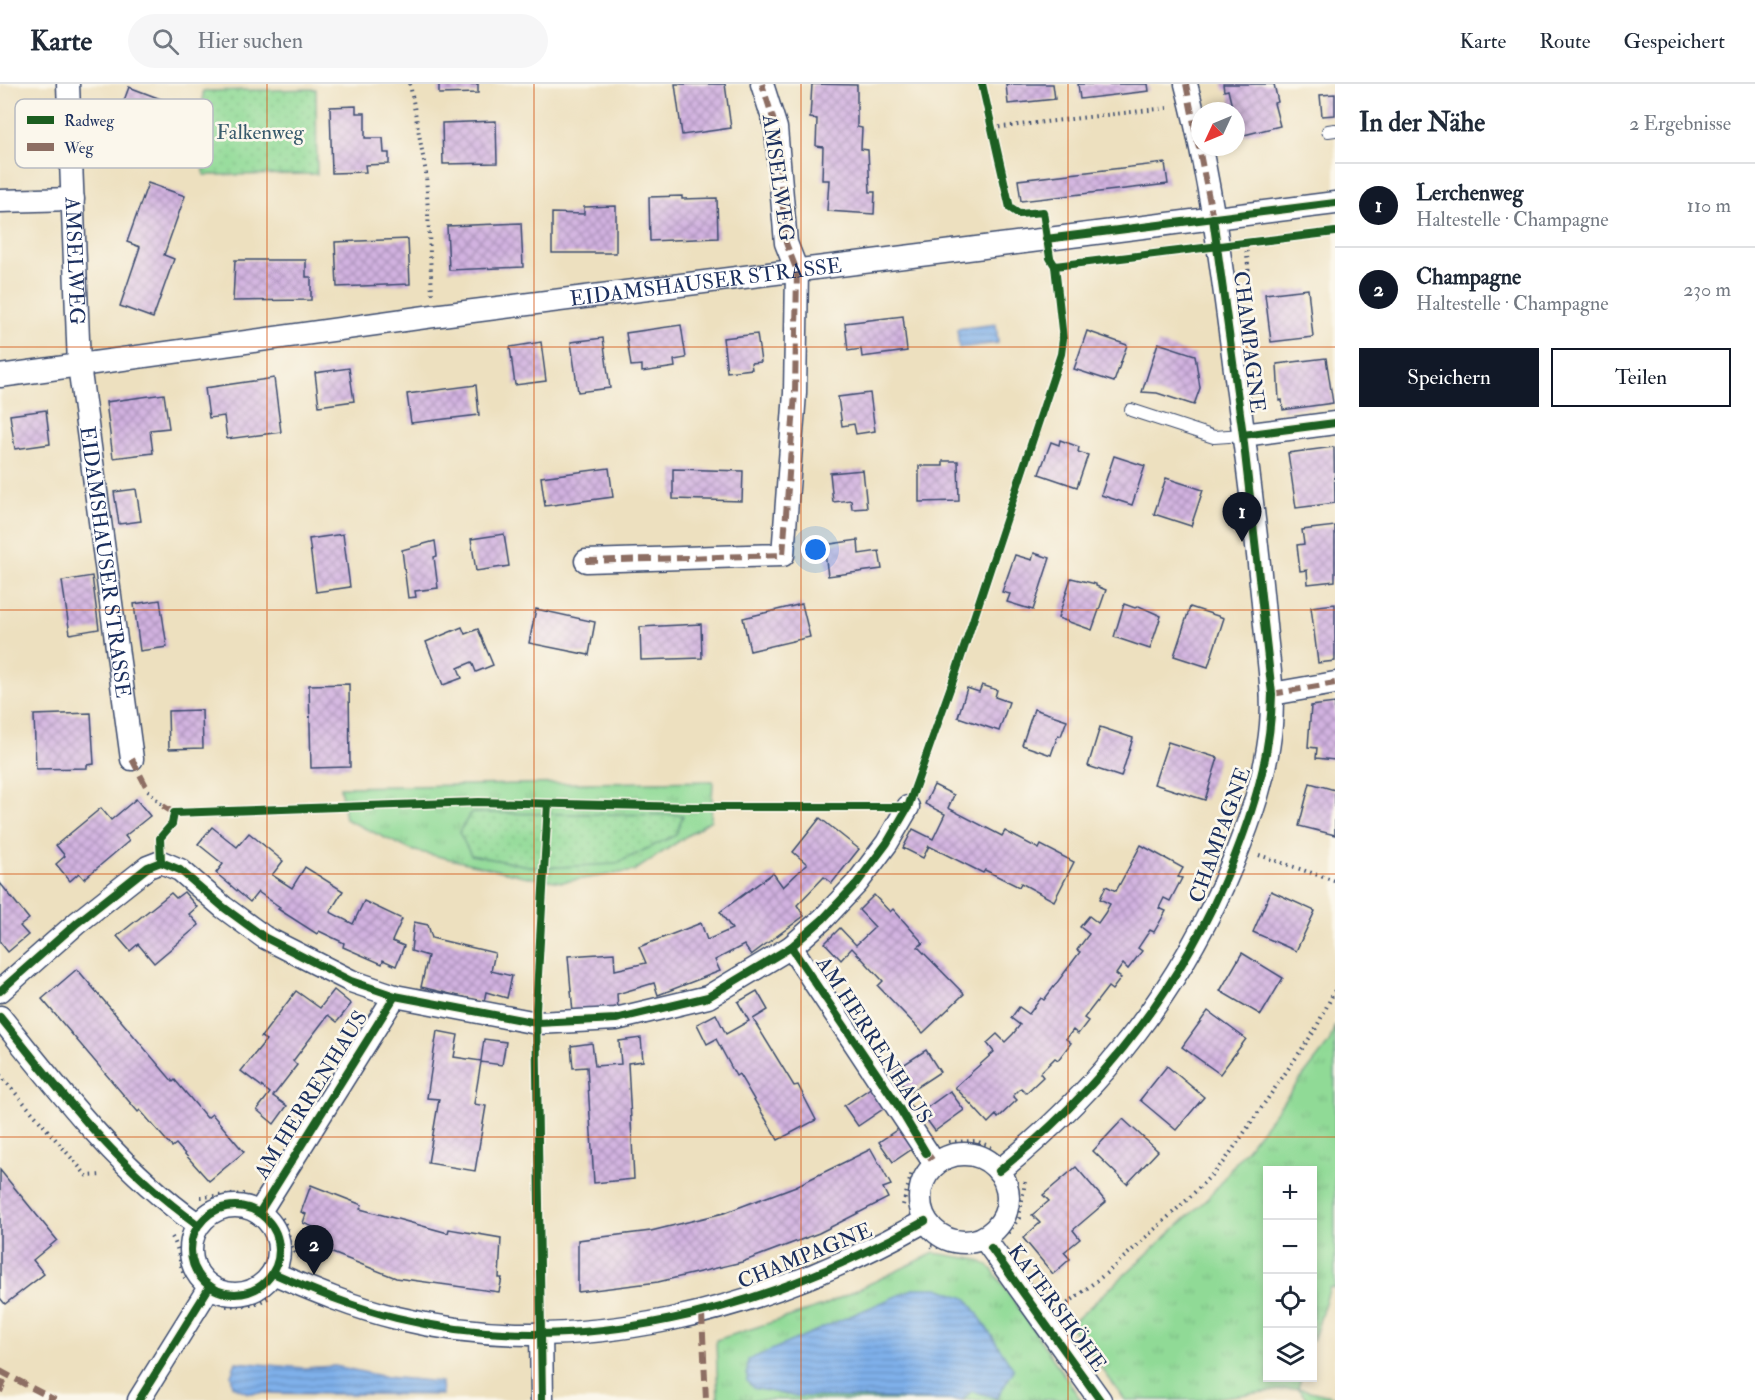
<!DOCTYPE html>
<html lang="de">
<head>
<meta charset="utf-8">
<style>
	body { margin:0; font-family:"IM FELL Double Pica",serif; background:#f6f6f7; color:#1f2937 }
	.controls { position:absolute; right:18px; bottom:18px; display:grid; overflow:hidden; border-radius:0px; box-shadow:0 3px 9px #0003 }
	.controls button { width:54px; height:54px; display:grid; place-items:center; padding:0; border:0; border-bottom:2px solid #e0e1e3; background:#fff; color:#1f2937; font:30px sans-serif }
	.compass { position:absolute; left:1191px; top:18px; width:54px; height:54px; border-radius:50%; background:#fff; box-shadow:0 3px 9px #0003; rotate:226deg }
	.you { position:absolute; left:816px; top:466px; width:21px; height:21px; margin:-15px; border:4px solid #fff; border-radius:50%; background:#1a73e8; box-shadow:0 0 0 9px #1a73e833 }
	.badge { display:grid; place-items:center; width:39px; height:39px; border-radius:50%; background:#111827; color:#fff; font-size:20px; font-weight:700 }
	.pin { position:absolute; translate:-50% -50px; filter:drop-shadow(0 2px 3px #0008) }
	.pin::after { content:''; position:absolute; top:32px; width:21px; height:18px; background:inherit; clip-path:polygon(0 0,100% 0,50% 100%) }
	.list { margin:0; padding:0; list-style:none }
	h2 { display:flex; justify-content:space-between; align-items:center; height:78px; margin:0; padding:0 24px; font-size:26px }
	h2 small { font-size:20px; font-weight:400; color:#747a83 }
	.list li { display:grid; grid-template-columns:39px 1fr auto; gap:18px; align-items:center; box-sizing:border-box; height:84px; padding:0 24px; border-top:2px solid #e0e1e3 }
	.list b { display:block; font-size:22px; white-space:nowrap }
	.list p { margin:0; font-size:20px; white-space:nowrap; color:#747a83 }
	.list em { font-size:20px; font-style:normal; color:#747a83 }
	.actions { display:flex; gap:12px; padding:18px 24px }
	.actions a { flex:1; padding:14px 0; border:2px solid #111827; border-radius:0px; text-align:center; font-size:21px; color:#111827 }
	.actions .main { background:#111827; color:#fff }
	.icon { flex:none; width:33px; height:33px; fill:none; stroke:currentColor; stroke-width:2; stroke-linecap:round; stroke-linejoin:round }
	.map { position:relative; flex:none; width:1335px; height:1316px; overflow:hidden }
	header { display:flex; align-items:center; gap:36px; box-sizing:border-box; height:84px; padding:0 30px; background:#fff; border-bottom:2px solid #e0e1e3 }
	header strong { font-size:28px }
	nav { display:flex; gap:33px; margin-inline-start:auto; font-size:21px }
	.search { width:420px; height:54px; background:#f6f6f7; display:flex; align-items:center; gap:15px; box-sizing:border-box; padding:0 21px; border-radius:33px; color:#747a83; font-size:22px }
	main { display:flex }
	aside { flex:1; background:#fff }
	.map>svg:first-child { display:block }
</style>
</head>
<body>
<header>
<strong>Karte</strong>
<div class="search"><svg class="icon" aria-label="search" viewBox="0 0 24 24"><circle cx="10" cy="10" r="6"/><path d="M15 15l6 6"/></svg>Hier suchen</div>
<nav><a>Karte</a><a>Route</a><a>Gespeichert</a></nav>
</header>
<main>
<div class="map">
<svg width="1335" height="1316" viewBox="0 0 1335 1316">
	<defs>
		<pattern id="grass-tufts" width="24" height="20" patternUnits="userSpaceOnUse" patternTransform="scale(1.5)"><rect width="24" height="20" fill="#90da96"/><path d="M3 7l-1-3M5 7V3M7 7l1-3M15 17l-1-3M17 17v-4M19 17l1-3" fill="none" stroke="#7cbb84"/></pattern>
		<pattern id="park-dots" width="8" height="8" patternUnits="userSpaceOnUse" patternTransform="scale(1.5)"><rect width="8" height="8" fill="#90da96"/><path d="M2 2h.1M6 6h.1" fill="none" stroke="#7cbb84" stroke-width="1.8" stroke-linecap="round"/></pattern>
		<pattern id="water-rules" width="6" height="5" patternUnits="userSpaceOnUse" patternTransform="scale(1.5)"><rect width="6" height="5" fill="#7fb0ea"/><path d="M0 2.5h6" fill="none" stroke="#6790c1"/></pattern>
		<pattern id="building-cross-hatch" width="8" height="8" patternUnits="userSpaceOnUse" patternTransform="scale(1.5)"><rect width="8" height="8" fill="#d2b2e0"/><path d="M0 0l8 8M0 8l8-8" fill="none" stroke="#aa91b9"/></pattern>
	</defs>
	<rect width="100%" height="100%" fill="#fbf7ec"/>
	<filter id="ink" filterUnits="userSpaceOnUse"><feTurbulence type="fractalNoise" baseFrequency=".0167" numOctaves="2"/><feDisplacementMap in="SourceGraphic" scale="12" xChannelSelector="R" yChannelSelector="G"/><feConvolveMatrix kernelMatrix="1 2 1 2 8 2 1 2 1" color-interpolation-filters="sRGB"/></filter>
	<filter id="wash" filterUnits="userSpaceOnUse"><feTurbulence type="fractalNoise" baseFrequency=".008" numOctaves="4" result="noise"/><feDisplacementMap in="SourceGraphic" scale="24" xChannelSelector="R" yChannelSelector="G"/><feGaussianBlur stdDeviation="1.35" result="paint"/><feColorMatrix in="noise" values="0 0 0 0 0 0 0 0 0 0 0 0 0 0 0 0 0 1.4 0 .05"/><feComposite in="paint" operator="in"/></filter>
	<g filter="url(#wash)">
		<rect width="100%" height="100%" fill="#ede0bf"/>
		<g fill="url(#grass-tufts)" stroke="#56847a" stroke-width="1.5">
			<path d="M713,697L711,736L634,787L562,798L523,792L411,766L345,735L340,703Z"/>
			<path d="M1335,941V1204L1330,1203L1313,1257L1312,1086H1268V1294H1301L1298,1304L1335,1313V1316H1308L1297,1304L1198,1316H1125L1070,1241L1209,1113L1329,959Z"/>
			<path d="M934,1169L979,1176L992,1185L1081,1316H718L716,1256L823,1222Z"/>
		</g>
		<g fill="url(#park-dots)" stroke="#56847a" stroke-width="1.5">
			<path d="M316,5L317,90L204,91L203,7Z"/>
			<path d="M471,729L683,731L676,751L615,780L539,784L471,771L459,748Z"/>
		</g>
		<g fill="url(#water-rules)" stroke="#4d70a4" stroke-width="1.5">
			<path d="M996,240L998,259L959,264L957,245Z"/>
			<path d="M915,1204H938L968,1215L1014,1286L997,1314L972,1307L962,1316L793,1312L753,1304L747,1297L748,1276Z"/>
			<path d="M236,1278L303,1284L335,1282L386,1293L441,1298L442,1311L248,1309L233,1302L231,1291Z"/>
		</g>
		<g id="blocks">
			<g fill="url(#building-cross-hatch)">
				<path d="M439,0H478V9L439,10Z"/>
				<path d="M675,0H725L731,44L682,51Z"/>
				<path d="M812,0L857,1V43L862,44L861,65L868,66L870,108H875L874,130L827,127L829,96H822L823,63L816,62L817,35L810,34Z"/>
				<path d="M1006,0H1053L1055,15L1008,20Z"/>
				<path d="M1078,0H1148L1149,7L1080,15Z"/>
				<path d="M1223,0H1274L1278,18L1274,19L1280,42L1236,53V27H1233L1228,6L1224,7Z"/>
				<path d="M129,3L187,25L174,62L115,41Z"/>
				<path d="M1335,10V31L1322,32L1320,11Z"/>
				<path d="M356,22V29H365V54H383L384,69H389V80L365,81L366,88L332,89L330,23Z"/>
				<path d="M496,37L497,79L443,80L442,39Z"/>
				<path d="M1165,79L1168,100L1021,117L1018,96Z"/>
				<path d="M148,99L185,112L164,171L174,175L153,234L120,222L140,163L127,158Z"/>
				<path d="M682,112V115L717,114L718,154L650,157L649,113Z"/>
				<path d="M616,122V169H552V129L584,130V123Z"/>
				<path d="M521,139L523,183L449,186L447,142Z"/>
				<path d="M408,155L410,200L337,203L335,158Z"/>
				<path d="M235,176H306V193H311V216L233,217Z"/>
				<path d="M1308,205L1313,253L1271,258L1265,210Z"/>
				<path d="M903,232L907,267L862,273L861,265L848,267L845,239Z"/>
				<path d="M681,241L686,274L674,276L675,283L642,288V281L631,282L626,249Z"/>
				<path d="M1087,247L1127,261L1114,298L1074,285Z"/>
				<path d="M757,250L761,278L751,279L752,285L727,288L723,254Z"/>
				<path d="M603,254L610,304L578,308L571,258Z"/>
				<path d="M541,258L546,297L515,301L510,263Z"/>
				<path d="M1158,259L1195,271L1200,304L1194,321L1157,309L1142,308Z"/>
				<path d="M1326,274L1333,319L1283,326L1282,316L1279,317L1277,280Z"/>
				<path d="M349,284L354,317L319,322L315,289Z"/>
				<path d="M274,294L281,348L227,355L224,332L209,334L205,304Z"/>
				<path d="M476,301L479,331L411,339L407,310Z"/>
				<path d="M870,309L875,347L856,350L854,340L842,342L838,313Z"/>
				<path d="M164,310L169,344L150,346L153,369L113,374L106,318Z"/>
				<path d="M46,326L50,360L15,365L10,331Z"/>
				<path d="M1060,356L1079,363L1078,368L1088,371L1077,403L1039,390L1051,358L1059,361Z"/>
				<path d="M1334,363L1335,419L1296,424L1288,369Z"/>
				<path d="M1114,372L1145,382L1132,421L1101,411Z"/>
				<path d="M943,377H958L959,417L919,418V382H943Z"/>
				<path d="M609,384L613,413L545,422L541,393Z"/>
				<path d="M673,385L743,387L742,417L673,415Z"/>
				<path d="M863,386L867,424L852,425L851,416L833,418L830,389Z"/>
				<path d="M1166,394L1203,406L1191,442L1154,430Z"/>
				<path d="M136,405L141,437L119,440L114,408Z"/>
				<path d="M1335,442V497L1308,500L1307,486L1300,487L1297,461L1304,460L1302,446Z"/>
				<path d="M343,450L350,503L316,508L309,455Z"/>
				<path d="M504,450L509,482L476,487L471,455Z"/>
				<path d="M858,456L859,470L879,467L882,485L828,492L824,461Z"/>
				<path d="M435,457L437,472L434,473L438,504L415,507L416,513L408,514L402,466Z"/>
				<path d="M1034,469L1050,474L1033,526L1007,518L1010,510L1002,508L1015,471L1032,476Z"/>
				<path d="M92,492L99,545L70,550L62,497Z"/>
				<path d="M1071,494L1096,500V502L1106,506L1092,546L1058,534Z"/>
				<path d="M160,516L167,563L140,567L134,520Z"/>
				<path d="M802,520L810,553L750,567L743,534Z"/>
				<path d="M1124,520L1135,524L1139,522L1161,532L1150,565L1114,553Z"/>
				<path d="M1335,520V577L1318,579L1311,523Z"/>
				<path d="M1190,523L1224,534L1208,583L1174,572Z"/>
				<path d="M536,525L595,538L589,571L529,559Z"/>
				<path d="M701,540L702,574L641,576L640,543Z"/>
				<path d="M462,543L465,550L478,545L493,581L476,588L472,578L458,584L462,594L443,601L426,558Z"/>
				<path d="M349,600L350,683L311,684L309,601Z"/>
				<path d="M982,601L997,606L995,613L1009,618L999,647L958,633L967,604L979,608Z"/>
				<path d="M1335,619V676L1316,674L1317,664L1308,663L1311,622Z"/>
				<path d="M1034,625L1067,636L1061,652L1058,651L1051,671L1022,661Z"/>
				<path d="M202,626L203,664L169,665L168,627Z"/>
				<path d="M91,629L94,680L87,681V684L36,685L34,631Z"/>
				<path d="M1100,643L1133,654L1121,693L1088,682Z"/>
				<path d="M1168,658L1218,674L1205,716L1154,700Z"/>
				<path d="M1310,699L1335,706V751L1299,742Z"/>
				<path d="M934,701L954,711L948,724L1002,752L1005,747L1039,765L1041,761L1074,778L1054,817L1021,799L1019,803L985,786L983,789L929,762L923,774L903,764L913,745L933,755L945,730L925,720Z"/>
				<path d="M136,715L150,732L125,752L129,757L84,795L79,789L70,797L56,780L65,772L56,761L101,724L111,736Z"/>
				<path d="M820,734L859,765L832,799L824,793L797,821L804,832L751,871L744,861L715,876L720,887L658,911L654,899L617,910L618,926L573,929L568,872L614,869L615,886L646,879L639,863L701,839L707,856L732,845L720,828L773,789L783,803L807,780L793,768Z"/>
				<path d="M212,743L237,763L249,749L283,777L272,791L292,804L305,783L343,807L330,828L353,840L364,817L402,835L392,857L404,862L396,882L383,876L382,880L343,863L344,859L319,847L317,850L278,825L280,823L258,808L250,818L216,789L223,780L198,760Z"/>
				<path d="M1141,761L1183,784L1178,793L1182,794L1170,817L1164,814L1159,824L1166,827L1154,848L1150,846L1138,864L1142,867L1128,885L1123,880L1116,890L1121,894L1112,906L1108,903L1084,934L1088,937L1078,950L1073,946L1066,955L1071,959L1058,976L1055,974L1040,989L1043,993L1026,1009L1021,1004L1013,1012L1017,1016L998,1034L996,1031L988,1039L955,1003L994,968L987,959L997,950L1005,958L1013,950L1020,941L1011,934L1019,923L1029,930L1041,914L1044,916L1080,868L1077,866L1089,850L1080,843L1089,832L1098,839L1105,829L1110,820L1100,815L1106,802L1116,807Z"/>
				<path d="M0,799L29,835L20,842L28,851L8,868L0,858Z"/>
				<path d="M1271,807L1315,827L1296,867L1253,848Z"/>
				<path d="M184,808L197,823L189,830L199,841L154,879L138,860L130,867L117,852L171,809L176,814Z"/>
				<path d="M874,811L890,828L893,825L923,859L918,863L964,910L923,949L878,902L883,897L852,864L841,876L825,859L840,844L856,861L875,843L859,826Z"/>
				<path d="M414,838L428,841L432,854L495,869L491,887L512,892L507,914L486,908L484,918L421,903L428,872L411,867Z"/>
				<path d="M1242,869L1283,894L1261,931L1220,907Z"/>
				<path d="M77,885L173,998L175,996L207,1034L212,1030L244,1068L209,1097L176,1060L172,1063L140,1026L138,1028L42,915Z"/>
				<path d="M334,906L351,920L337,938L328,931L293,977L297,981L273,1012L287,1022L274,1040L257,1026L270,1009L241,987L266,956L261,953L296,907L320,924Z"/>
				<path d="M757,907L768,926L753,935L794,1002L798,1001L816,1036L778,1056L739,990L736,992L716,955L707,960L697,940L716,930L726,950L749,937L738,918Z"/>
				<path d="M1208,927L1246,955L1220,990L1182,963Z"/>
				<path d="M437,947L458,951L454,973L481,977L484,955L506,958L502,981L481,978L474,1020L486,1022L475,1087L428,1079L439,1015L427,1014Z"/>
				<path d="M641,954L643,977L628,979L634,1095L594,1099L587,983L573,984L571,962L592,959L595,982L621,980L619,957Z"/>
				<path d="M926,966L940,988L908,1009L894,987Z"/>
				<path d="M1167,982L1204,1013L1176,1046L1140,1016Z"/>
				<path d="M872,1003L886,1023L858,1042L844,1022Z"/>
				<path d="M950,1007L964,1026L935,1047L921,1028Z"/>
				<path d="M1123,1035L1158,1067L1127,1100L1093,1067Z"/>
				<path d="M901,1043L915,1063L893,1078L879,1058Z"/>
				<path d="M871,1065L891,1101L883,1104L888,1114L819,1149L742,1178L658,1198L578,1208V1156L651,1147L724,1129L796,1102Z"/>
				<path d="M1076,1083L1106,1118L1073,1146L1080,1155L1064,1168L1070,1175L1053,1190L1023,1154L1040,1139L1032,1131L1049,1117L1043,1111Z"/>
				<path d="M0,1086L57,1156L33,1176L44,1190L5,1220L0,1214Z"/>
				<path d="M311,1101L362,1121L360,1125L390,1133L448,1149L449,1145L501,1154L499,1194H502L499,1208L396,1194L307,1159L313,1143L303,1139L306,1130L301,1128Z"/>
			</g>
		</g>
	</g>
	<g filter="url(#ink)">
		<use href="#blocks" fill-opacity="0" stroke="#3a4a6d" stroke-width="1.5"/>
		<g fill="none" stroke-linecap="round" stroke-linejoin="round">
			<defs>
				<g id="lane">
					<path d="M1328,47L1335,46"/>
					<path d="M1131,326L1214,353L1243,351"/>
				</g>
				<g id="street">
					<path id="s1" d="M68,0L79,281L132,675"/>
					<path d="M0,117L73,115"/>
					<path id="s2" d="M0,292L433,232L1335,119"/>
					<path d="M1243,351L1335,339"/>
					<path d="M586,477L783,471L795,309L797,187L786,159L776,44L762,0"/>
					<path d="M1272,610L1335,599"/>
					<path d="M791,863L935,1080"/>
					<path d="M0,907L77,839L148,783L161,778L180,786L223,823L264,853L351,897L395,912L537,939L616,935L708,913L791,863L823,835L857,799L887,759L908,723"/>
					<path d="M0,933C61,1009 118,1084 197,1140"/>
					<circle cx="964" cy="1114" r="44"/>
					<path d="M999,1087C1105,1001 1181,904 1233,778C1251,734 1267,689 1271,641C1274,608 1268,574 1265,541C1259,474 1251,407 1242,340C1227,227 1215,111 1186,0"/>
					<circle cx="235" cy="1166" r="44"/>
					<path d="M259,1129L395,912"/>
					<path d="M984,1154L1100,1316"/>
					<path d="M273,1189C312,1206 355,1224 397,1234C578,1278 767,1226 925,1137"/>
					<path d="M541,1248L542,1316"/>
					<path d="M139,1316L210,1202"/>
				</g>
			</defs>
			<use href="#lane" stroke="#3a4a6d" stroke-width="14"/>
			<use href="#street" stroke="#3a4a6d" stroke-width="25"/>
			<g stroke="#3a4a6d" stroke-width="4" stroke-dasharray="1.5 4.5" stroke-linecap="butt">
				<path d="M410,0L426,89L432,210"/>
				<path d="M982,0L1010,124L1019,130L1043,128V132"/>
				<path d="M993,44L1167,24"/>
				<path d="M1246,161L1249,192"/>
				<path d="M916,702L1061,270L1063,255L1055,182L1052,177"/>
				<path d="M148,706L163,722"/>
				<path d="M1259,771L1335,797"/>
				<path d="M0,991L87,1092L103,1091"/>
				<path d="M949,1058L976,1057L991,1063"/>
				<path d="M201,1113L244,1110"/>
				<path d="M903,1121L912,1088"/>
				<path d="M282,1134C290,1147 288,1163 299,1173"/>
				<path d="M1008,1149L1019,1134L1025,1098"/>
				<path d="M172,1153C180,1165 179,1182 186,1196"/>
				<path d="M931,1162L965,1167"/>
				<path d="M226,1222L253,1221L268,1214"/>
				<path d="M1063,1223L1109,1187L1189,1114L1224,1078L1315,946L1335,906"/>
			</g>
			<use href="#lane" stroke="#fff" stroke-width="12"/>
			<use href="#street" stroke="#fff" stroke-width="22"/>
			<g stroke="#8d6e63" stroke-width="6" stroke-dasharray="12 6" stroke-linecap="butt">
				<path d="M1186,0L1213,134"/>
				<path d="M586,477L783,471L795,309L797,187L786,159L776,44L762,0"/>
				<path d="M1272,610L1335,599"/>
				<path d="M132,675L148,706"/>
				<path d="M163,722L174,729"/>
				<path d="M925,1066L935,1080"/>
				<path d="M702,1230L706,1316"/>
				<path d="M0,1287L55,1316"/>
				<path d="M0,1308L7,1289"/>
			</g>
			<defs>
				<g id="cycleway">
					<path d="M1046,155L1335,119"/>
					<path d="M1055,182L1335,148"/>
					<path d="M1243,351L1335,339"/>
					<path d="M161,778L160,754L172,740L174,729L479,718L692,723H908"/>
					<path d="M791,863L895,1017L926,1069"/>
					<path d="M0,907L77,839L148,783L161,778L180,786L223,823L264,853L351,897L395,912L537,939L616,935L708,913L791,863L823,835L857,799L887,759L908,723L956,588L1061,270L1063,255L1055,182L1050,174L1043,128L1019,130L1010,124L982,0"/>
					<path d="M0,933C61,1009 118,1084 197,1140"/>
					<path d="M999,1087C1102,1004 1181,904 1231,782C1254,725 1271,671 1272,610L1243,351L1213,134"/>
					<circle cx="235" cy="1166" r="44"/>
					<path d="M259,1129L395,912"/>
					<path d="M991,1164L1100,1316"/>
					<path d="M273,1189C312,1206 355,1224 397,1234C578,1278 767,1226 925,1137"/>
					<path d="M139,1316L210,1202"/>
					<path d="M542,1316L536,925L548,720"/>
				</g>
			</defs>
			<use href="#cycleway" stroke="#fbf7ec" stroke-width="11"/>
			<use href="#cycleway" stroke="#1b5e20" stroke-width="8"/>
		</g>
	</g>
	<path fill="none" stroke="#d45514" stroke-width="1.5" stroke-opacity="0.55" d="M267,0V1316M534,0V1316M801,0V1316M1068,0V1316M0,263H1335M0,526H1335M0,790H1335M0,1053H1335"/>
	<g text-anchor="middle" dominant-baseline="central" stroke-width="5" stroke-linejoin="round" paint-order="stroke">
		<g font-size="21" fill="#385a6c" stroke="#fbf7ec">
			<text x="260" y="48">Falkenweg</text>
		</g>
		<g font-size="21" fill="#1b2f5e" stroke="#fbf7ec">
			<text transform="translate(778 94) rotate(82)">AMSELWEG</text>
			<text stroke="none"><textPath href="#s1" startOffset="177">AMSELWEG</textPath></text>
			<text stroke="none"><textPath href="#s2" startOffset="712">EIDAMSHAUSER STRASSE</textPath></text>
			<text transform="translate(1249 258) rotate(83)">CHAMPAGNE</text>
			<text stroke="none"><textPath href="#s1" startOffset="480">EIDAMSHAUSER STRASSE</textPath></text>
			<text transform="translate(1220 751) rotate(-70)">CHAMPAGNE</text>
			<text transform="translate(874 956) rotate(57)">AM HERRENHAUS</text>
			<text transform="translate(311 1011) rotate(-58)">AM HERRENHAUS</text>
			<text transform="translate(805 1172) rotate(-22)">CHAMPAGNE</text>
			<text transform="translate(1057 1224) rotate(54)">KATERSHÖHE</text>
		</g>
	</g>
	<rect x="15" y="15" width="198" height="69" rx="9" fill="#fbf7ec" stroke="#b8bbc1" stroke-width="1.5"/>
	<rect x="27" y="32" width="27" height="8" fill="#1b5e20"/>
	<rect x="27" y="59" width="27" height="8" fill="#8d6e63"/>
	<g font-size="16" fill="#1b2f5e">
		<text x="64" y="42">Radweg</text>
		<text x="64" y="69">Weg</text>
	</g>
</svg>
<div class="controls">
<button>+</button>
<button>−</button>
<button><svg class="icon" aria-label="locate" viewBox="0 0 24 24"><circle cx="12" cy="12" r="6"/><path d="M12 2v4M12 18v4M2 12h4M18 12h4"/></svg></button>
<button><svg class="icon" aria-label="layers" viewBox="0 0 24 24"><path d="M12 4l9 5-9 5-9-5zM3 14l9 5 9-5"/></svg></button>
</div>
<svg class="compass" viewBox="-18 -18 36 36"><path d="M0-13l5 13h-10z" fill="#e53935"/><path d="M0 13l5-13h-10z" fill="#747a83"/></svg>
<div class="you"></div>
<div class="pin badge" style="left:1242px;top:458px">1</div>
<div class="pin badge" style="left:314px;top:1191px">2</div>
</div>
<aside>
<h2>In der Nähe<small>2 Ergebnisse</small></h2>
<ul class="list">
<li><span class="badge">1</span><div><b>Lerchenweg</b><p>Haltestelle · Champagne</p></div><em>110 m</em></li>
<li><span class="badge">2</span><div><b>Champagne</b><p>Haltestelle · Champagne</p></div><em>230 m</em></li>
</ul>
<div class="actions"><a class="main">Speichern</a><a>Teilen</a></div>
</aside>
</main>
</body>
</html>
